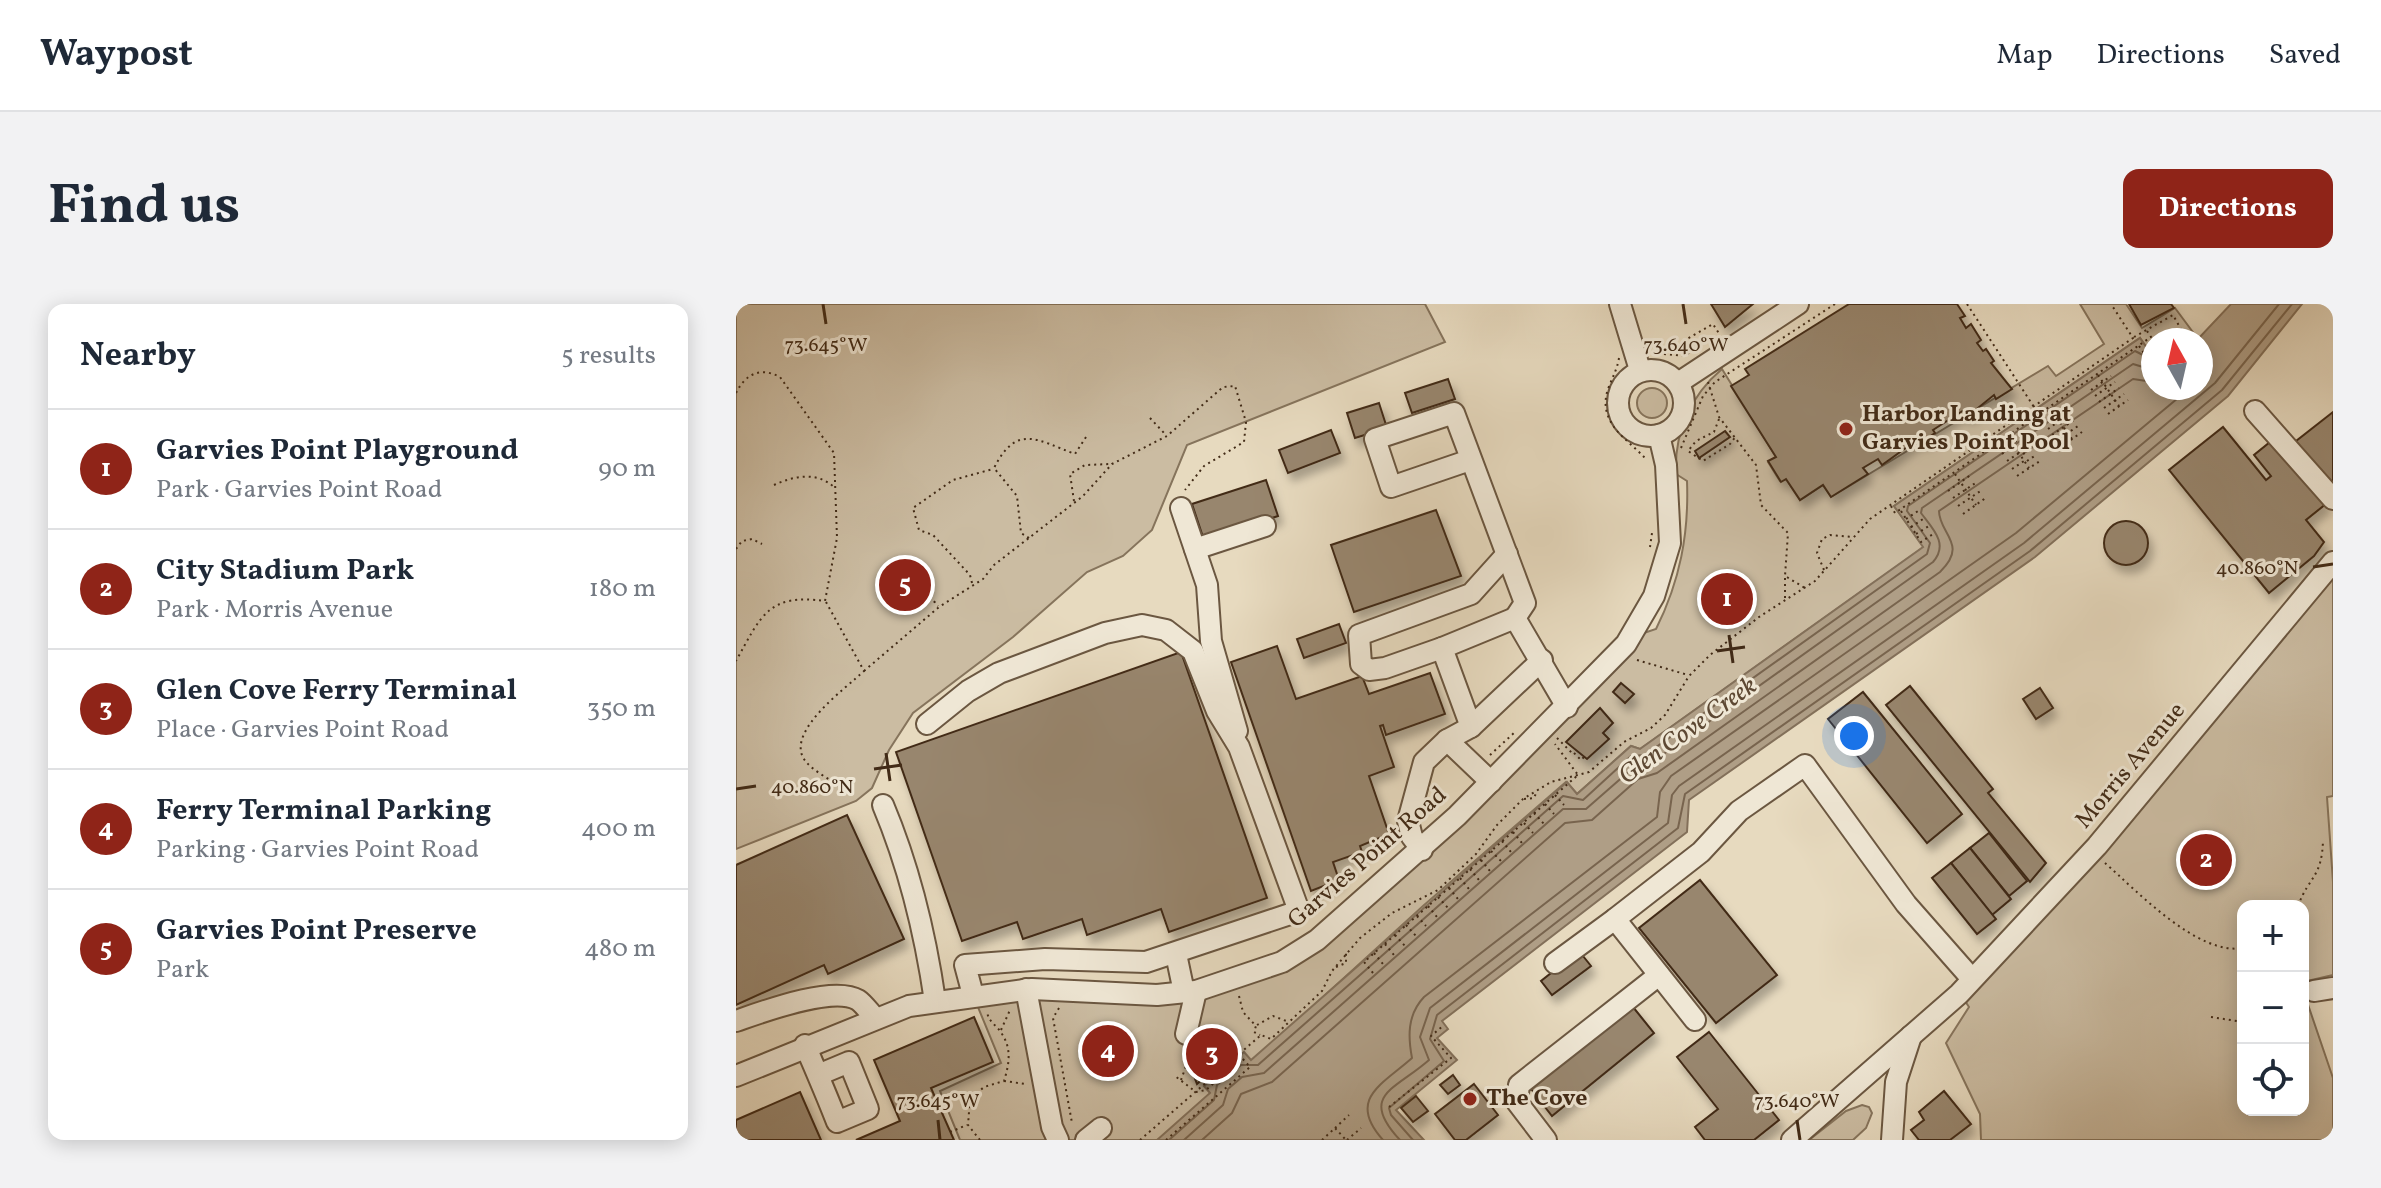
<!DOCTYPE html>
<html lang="en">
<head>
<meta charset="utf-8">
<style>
	body { margin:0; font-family:Vollkorn,serif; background:#f2f2f3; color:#1f2937 }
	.controls { position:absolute; right:24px; bottom:24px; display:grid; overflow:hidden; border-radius:16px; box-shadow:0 4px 20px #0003 }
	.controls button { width:72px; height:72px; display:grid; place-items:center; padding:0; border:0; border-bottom:2px solid #e0e1e3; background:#fff; color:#1f2937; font:40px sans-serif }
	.compass { position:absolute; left:1405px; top:24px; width:72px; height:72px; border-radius:50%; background:#fff; box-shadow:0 4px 20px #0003; rotate:352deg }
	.you { position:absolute; left:1118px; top:432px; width:28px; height:28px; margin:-20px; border:6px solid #fff; border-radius:50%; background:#1a73e8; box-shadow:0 0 0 12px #1a73e833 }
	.badge { display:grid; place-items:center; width:52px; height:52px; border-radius:50%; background:#8f2418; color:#fff; font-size:26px; font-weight:700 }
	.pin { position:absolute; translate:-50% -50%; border:4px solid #fff; box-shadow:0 2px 8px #0006 }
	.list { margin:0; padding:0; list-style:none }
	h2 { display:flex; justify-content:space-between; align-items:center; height:104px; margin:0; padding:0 32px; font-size:34px }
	h2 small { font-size:26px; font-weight:400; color:#747a83 }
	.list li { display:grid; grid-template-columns:52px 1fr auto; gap:24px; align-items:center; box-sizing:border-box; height:120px; padding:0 32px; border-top:2px solid #e0e1e3 }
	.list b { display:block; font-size:30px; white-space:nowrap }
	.list p { margin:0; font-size:26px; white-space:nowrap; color:#747a83 }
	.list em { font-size:26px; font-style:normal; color:#747a83 }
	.icon { flex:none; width:44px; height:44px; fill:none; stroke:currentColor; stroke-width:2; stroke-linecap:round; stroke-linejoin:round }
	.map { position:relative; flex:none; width:1597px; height:836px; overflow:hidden; border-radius:16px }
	header { display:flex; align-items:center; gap:48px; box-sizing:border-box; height:112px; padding:0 40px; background:#fff; border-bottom:2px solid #e0e1e3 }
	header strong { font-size:38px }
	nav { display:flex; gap:44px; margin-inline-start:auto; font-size:28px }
	.intro { display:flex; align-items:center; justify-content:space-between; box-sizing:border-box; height:192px; padding:0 48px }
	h1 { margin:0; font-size:56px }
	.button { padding:20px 36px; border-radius:16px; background:#8f2418; color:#fff; font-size:28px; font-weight:700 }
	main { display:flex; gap:48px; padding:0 48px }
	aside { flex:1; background:#fff; border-radius:16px; box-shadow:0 4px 20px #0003 }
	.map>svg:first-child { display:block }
</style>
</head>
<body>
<header>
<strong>Waypost</strong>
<nav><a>Map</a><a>Directions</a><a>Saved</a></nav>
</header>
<div class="intro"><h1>Find us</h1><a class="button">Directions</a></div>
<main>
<aside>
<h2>Nearby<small>5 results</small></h2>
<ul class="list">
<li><span class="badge">1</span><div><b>Garvies Point Playground</b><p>Park · Garvies Point Road</p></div><em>90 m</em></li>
<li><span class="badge">2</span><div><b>City Stadium Park</b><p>Park · Morris Avenue</p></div><em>180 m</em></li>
<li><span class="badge">3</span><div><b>Glen Cove Ferry Terminal</b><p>Place · Garvies Point Road</p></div><em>350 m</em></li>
<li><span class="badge">4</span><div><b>Ferry Terminal Parking</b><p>Parking · Garvies Point Road</p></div><em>400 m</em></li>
<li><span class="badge">5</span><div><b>Garvies Point Preserve</b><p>Park</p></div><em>480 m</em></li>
</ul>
</aside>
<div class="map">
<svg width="1597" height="836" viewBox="0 0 1597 836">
	<defs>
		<filter id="shadow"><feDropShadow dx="4.5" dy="8" stdDeviation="4" flood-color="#0004"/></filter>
	</defs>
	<rect width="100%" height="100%" fill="#e7dabf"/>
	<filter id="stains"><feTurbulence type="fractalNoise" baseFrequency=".0025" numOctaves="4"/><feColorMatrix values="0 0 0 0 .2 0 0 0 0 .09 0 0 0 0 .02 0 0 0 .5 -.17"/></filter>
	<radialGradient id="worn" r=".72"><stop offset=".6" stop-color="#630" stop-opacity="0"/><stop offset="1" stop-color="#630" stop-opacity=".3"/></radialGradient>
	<g fill="#cbbca2" stroke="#86745c" stroke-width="2">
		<path d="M0,0H689L709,38L451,141L416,226L387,252L351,268L277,333L177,409L153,446L136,484L120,497L0,545Z"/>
		<path d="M1344,0H1390L1406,24L1439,4L1462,35L1417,36V53L1404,34L1158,202L1188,243L904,445L895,442L841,490L830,478L687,602L430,836H224L204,787L265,759L237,691L459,686L575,639L902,331L920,325C944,277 953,230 951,177L940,170C938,128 955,91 986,65L1040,153L1032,158L1044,177L1050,175L1064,196L1087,181L1095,193L1312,62L1320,72L1368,40Z"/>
		<circle cx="916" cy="99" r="15"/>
		<path d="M1597,257V492L1591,493L1597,578V671L1567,678V602H1507V806H1567V686L1597,774V836H1245L1244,810L1210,739L1233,703L1225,691Z"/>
		<path d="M1126,801L1133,803L1136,809L1130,824L1117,836H1073L1110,807Z"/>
	</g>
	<path fill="#af9e86" stroke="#83705a" stroke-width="2" d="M1495,0H1566L1492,92L1299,253L953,496L951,528L706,717L712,725L701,734L721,756L660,806L688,836H421L474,789L468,782L508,748L515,756L831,478L841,490L895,442L904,445L1187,243L1158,202L1404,34L1417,53V84H1465V36H1461Z"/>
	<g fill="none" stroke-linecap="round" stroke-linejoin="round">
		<g stroke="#78644e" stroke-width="2">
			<path d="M433,836L478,796L481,781L505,761H522L827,492L847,496L895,452L909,451L1191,250L1194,239L1171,207L1172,202L1399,47L1417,56"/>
			<path d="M448,836L487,801L492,785L506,773L528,769L827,505H850L898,463L915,459L1197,258C1213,240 1197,225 1185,209L1186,204L1397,60L1417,66"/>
			<path d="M466,836L496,809L505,790L536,778L829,519L856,516L902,475L921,469L1204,268C1233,240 1203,230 1203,207L1397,75L1417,78"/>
			<path d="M647,836C610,795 647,780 676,754C672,733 671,711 688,693L921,513L924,488L935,472L1280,229L1454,84"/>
			<path d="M664,836C622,791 659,786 693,756L684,733L694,704L932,519L936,491L943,482L1288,239L1479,79L1543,0"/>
			<path d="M677,836L655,811L653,804L708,757L694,735L701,711L942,524L949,490L1294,247L1486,86L1556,0"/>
		</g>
	</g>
	<g fill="#98866e" stroke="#422b17" stroke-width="2" filter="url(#shadow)">
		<path d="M975,0H1017L989,23Z"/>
		<path d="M1113,0H1221L1229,12L1224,14L1230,24L1235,20L1245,36L1241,39L1247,47L1250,45L1258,57L1255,59L1276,85L1260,95L1258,91L1232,112L1228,106L1197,126L1199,129L1187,137L1185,133L1146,161L1142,155L1127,164L1132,170L1095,193L1087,181L1064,196L1050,175L1045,178L1032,157L1040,153L995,82L1013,71L1009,65Z"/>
		<path d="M1393,0H1435L1438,4L1405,21Z"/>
		<path d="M712,75L719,95L676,109L669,89Z"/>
		<path d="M643,99L651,124L619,134L611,109Z"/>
		<path d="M1597,108V180L1590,185L1555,141Z"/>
		<path d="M1487,123L1530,176L1535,172L1518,151L1539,134L1591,199L1570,216L1588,238L1578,252L1533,289L1433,166Z"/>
		<path d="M595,126L604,149L552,169L543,146Z"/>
		<path d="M989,127L994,133L963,154L959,147Z"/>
		<path d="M530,176L542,212L468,236L456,200Z"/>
		<path d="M700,206L725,272L618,308L595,241Z"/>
		<circle cx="1390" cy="239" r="22"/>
		<path d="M603,320L610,339L568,354L561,335Z"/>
		<path d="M541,342L560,395L626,372L633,390L694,369L709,410L650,431L647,421L644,422L658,463L633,472L653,530L624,542L626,548L597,558L603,576L575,587L495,358Z"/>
		<path d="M445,348L531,594L433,628L425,605L351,631L346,615L287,635L281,618L226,637L160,448Z"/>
		<path d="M885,379L898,390L889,399L877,388Z"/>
		<path d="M1174,382L1257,485L1252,489L1310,559L1294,578L1150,401Z"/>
		<path d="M1304,384L1317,404L1300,415L1287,395Z"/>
		<path d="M1127,388L1226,510L1191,539L1092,415Z"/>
		<path d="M864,404L877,419L867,429L873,435L851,455L830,438Z"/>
		<path d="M111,511L168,635L92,670L88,661L0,701V561Z"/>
		<path d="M1253,529L1291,577L1273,592L1234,544Z"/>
		<path d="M1234,544L1275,595L1256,611L1215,559Z"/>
		<path d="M1215,559L1260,615L1241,630L1196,574Z"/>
		<path d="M964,576L1041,671L980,719L903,624Z"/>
		<path d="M843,647L855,662L816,691L805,677Z"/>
		<path d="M897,703L918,729L816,812L795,785Z"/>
		<path d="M238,713L257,758L195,784L218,836H120L164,817L138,756Z"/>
		<path d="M483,724L500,745L461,780L455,764L459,755H457L458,747Z"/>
		<path d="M973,728L1043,816L1018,836H969L959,823L982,805L941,753Z"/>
		<path d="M717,771L724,781L712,790L704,781Z"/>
		<path d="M738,780L762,811L730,836H719L699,810Z"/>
		<path d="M1208,787L1235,820L1214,836H1183L1175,826L1188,816L1183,808Z"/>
		<path d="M64,788L85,836H0V816Z"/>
		<path d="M680,792L692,807L677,818L665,804Z"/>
	</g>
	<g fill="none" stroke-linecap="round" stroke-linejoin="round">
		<defs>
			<g id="minor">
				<path d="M884,0L904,66"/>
				<circle cx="915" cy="99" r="33"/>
				<path d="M942,79L1062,0"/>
				<path d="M1519,107L1597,195"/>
				<path d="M734,156L655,183L639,135L718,109L789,299L779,314"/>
				<path d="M445,204L471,281L475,337L501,427"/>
				<path d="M459,245L529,222"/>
				<path d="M706,344L649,364L633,366L625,360L623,331L735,290L771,250"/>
				<path d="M191,420L232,387L263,369L369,329L406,321L430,326L457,347L481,407L503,443L563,607L410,658L309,655L229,661L237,691"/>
				<path d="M735,423L706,344L779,314L831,403"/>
				<path d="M711,436L755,478"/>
				<path d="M147,501C174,565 189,628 199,697"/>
				<path d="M686,546L676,533L672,517L688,458L711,436L735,423L806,356"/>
				<path d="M440,650L448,688"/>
				<path d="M819,659L879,615"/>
				<path d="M290,685L316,823L322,836"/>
				<path d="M1578,687L1597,684"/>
				<path d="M959,716L879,615L965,548L1003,507L1069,461L1170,600L1236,675"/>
				<path d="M0,717C26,708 97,681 122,696C128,700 134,709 139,714"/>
				<path d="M450,730L460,687"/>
				<path d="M69,741C80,767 91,792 101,818L132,805L113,758L82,771"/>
				<path d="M0,772L173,702L296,685L421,691L460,687L546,658L581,636L721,512L890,340L918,292L934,239L930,161L923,131"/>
				<path d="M350,836L365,824"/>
				<path d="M810,836L781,798L783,781L923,671"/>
				<path d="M1056,836L1223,690L1361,542L1597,258"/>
				<path d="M1156,836L1160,778L1175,732"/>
			</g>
		</defs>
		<use href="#minor" stroke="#6b5741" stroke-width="24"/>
		<g stroke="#422b17" stroke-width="2" stroke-dasharray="2 4" stroke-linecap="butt">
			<path d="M1231,0L1298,103"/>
			<path d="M1411,27L1417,36"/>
			<path d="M1398,33L1437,11L1451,36"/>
			<path d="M914,39L927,50L950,52"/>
			<path d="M1403,42L1417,62"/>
			<path d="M953,50L944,39L977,20L984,31"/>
			<path d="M883,54C881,66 876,74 872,85C861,118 890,134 909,154"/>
			<path d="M1362,71L1383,102"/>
			<path d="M972,78L983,113L1020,161L1025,201L1052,229L1049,272L1069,284"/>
			<path d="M1355,86L1375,72"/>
			<path d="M0,89C10,69 25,63 44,73L98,149L101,234L89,297C32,289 25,312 0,357"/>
			<path d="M1359,92L1379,78"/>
			<path d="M1363,98L1383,84"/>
			<path d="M1314,104L1336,135"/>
			<path d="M1368,104L1388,90"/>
			<path d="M1372,110L1392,96"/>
			<path d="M414,114L430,131"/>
			<path d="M983,115L978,128L960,137L952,147L967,157L994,140L1000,132"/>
			<path d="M1307,119L1329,104"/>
			<path d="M1312,125L1333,110"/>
			<path d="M1316,131L1338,116"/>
			<path d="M1272,133L1293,164"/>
			<path d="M1320,137L1342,122"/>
			<path d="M1279,138L1288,132"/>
			<path d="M1325,143L1346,128"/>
			<path d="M945,144L967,92L979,78L1099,0"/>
			<path d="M1283,145L1292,139"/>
			<path d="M1266,150L1278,141"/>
			<path d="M1287,150L1296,145"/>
			<path d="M1271,157L1283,149"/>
			<path d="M1291,157L1300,151"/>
			<path d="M1276,165L1288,157"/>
			<path d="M1219,170L1240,201"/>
			<path d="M1281,172L1304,157"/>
			<path d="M38,181C58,172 80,167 98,183"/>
			<path d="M1212,187L1236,170"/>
			<path d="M1217,194L1241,178"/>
			<path d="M338,197L334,170L349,161L375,160"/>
			<path d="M1155,202L1159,209L1415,33"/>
			<path d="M1222,202L1246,186"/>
			<path d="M1165,207L1185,238L1197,230"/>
			<path d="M1227,210L1251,193"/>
			<path d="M1170,215L1182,207"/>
			<path d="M1175,223L1187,215"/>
			<path d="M1180,230L1193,222"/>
			<path d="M293,234L285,229L281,192L258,164C281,119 301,136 339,150L350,133"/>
			<path d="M914,243L916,229"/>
			<path d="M0,245L6,237L16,235L26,240"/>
			<path d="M1088,266L1081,249L1086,235L1094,231L1116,233"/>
			<path d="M151,268C180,246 188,288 202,302"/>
			<path d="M1049,274V295"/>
			<path d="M236,279L234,271L197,231L183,226L177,204L217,176L257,165"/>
			<path d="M90,298L128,367C110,384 50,427 68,455C75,466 92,474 103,482"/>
			<path d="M901,356L952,371"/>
			<path d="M128,367L203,303L247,275L258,261L347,192L376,160L431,132L487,83L499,82L510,118L508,138L468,162L449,186"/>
			<path d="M821,434L836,449L838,447"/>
			<path d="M838,449L845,456L849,452"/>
			<path d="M754,451L779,428"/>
			<path d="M819,491L828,501"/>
			<path d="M788,495L798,494L801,487"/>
			<path d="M809,500L818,510"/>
			<path d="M798,509L808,520"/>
			<path d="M788,519L797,529"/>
			<path d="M777,528L786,539"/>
			<path d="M766,537L775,548"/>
			<path d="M755,547L765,557"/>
			<path d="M745,556L754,567"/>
			<path d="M1369,559C1401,587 1462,652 1507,644"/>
			<path d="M734,565L743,576"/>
			<path d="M724,574L733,585"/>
			<path d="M713,584L722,595"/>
			<path d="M702,593L712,604"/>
			<path d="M692,602L701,613"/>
			<path d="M1562,602C1573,572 1586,574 1587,536"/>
			<path d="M681,612L690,622"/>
			<path d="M670,621L680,632"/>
			<path d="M659,631L669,642"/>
			<path d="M649,640L658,651"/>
			<path d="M638,649L647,660"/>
			<path d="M600,663L610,659V649"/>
			<path d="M637,669L628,658L842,471L819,440"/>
			<path d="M503,692L507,708L520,722L518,728L524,731"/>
			<path d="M323,704L317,714L336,819"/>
			<path d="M1475,713L1507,718"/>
			<path d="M521,721L537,712L553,718"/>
			<path d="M265,726L274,706"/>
			<path d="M445,776L455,748"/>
			<path d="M268,777L290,780"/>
			<path d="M653,803L715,754L695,732L708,721"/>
			<path d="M599,824L613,811"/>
			<path d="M214,828L231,821"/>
			<path d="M244,836L232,821L234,795L248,783L268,777C273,761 276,745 266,730C261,721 253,719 251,708"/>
			<path d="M404,836L525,731L535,735L586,687L596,667L624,634L656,609L702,586L740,550L761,521L787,495L815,478L853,468L888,438L915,424L929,411L953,372L974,351L1023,313L1079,277L1134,215L1397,34L1375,0"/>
			<path d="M430,836L514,763L506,754L470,786L460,788L439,772"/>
			<path d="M586,836L599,824L610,836"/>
			<path d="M611,836L625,824"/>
		</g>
		<use href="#minor" stroke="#efe7d5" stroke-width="20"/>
	</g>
	<path fill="none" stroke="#422b17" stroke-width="3" d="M87,0L90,20M947,0L950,20M1577,263L1597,260M993,331L997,359M981,347L1009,343M150,449L154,477M138,465L166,461M0,485L20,482M202,816L204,836M1061,816L1064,836"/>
	<g fill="#8f2418" stroke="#efe7d5" stroke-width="3">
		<circle cx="1110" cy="125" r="8"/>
		<circle cx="734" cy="795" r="8"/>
	</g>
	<g text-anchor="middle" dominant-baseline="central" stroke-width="6" stroke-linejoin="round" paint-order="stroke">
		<g font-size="24" font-weight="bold" fill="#422b17" stroke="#efe7d5" text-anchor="start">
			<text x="1126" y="111">Harbor Landing at<tspan x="1126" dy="28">Garvies Point Pool</tspan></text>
			<text x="750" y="795">The Cove</text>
		</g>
		<g font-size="24" fill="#422b17" stroke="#efe7d5">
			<text transform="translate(1395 462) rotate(-50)">Morris Avenue</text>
			<text transform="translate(632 554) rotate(-41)">Garvies Point Road</text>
		</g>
		<g font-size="26" font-style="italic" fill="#5d4833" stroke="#efe7d5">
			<text transform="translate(952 427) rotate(-36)">Glen Cove Creek</text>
		</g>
	</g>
	<g font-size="20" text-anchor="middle" fill="#422b17" stroke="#efe7d5" stroke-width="6" stroke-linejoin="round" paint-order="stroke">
		<text x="90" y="47">73.645°W</text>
		<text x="950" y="47">73.640°W</text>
		<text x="1521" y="270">40.860°N</text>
		<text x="76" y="489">40.860°N</text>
		<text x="202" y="803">73.645°W</text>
		<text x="1061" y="803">73.640°W</text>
	</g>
	<rect width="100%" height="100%" filter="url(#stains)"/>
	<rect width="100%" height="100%" fill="url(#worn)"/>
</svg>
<div class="controls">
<button>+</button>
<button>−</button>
<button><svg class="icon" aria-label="locate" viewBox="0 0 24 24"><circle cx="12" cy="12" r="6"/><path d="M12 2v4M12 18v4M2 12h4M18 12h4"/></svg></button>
</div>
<svg class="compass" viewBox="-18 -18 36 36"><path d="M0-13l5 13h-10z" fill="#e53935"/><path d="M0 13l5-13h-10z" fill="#747a83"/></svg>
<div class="you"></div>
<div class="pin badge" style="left:991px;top:295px">1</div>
<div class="pin badge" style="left:1470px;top:556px">2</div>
<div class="pin badge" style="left:476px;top:750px">3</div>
<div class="pin badge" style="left:372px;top:747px">4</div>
<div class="pin badge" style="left:169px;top:281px">5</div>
</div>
</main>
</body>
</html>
